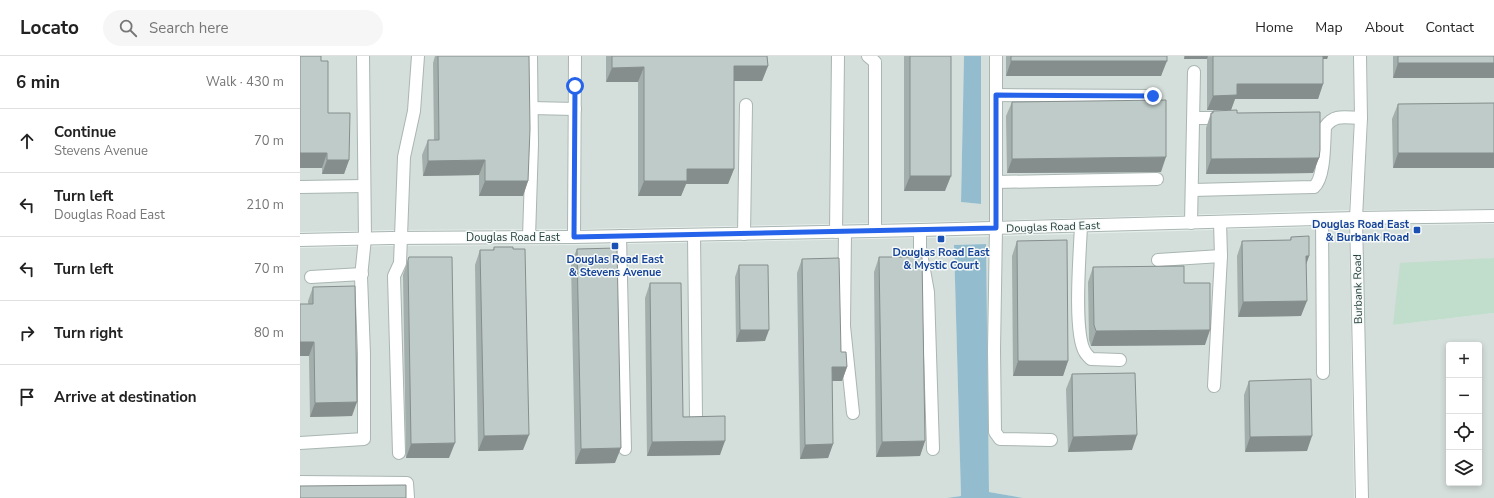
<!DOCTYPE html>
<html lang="en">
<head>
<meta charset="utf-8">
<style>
	body { margin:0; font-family:"Nunito Sans",sans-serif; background:#f6f6f6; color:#222 }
	.controls { position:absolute; right:12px; bottom:12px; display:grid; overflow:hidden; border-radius:4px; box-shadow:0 2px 6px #0003 }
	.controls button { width:36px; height:36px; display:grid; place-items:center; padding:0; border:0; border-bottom:1px solid #e0e0e0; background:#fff; color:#222; font:20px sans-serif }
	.stop { position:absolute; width:12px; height:12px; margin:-9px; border:3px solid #2563eb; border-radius:50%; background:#fff }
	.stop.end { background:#2563eb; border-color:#fff; box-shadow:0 1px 4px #0008 }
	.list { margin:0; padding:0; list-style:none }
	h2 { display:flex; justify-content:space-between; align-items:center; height:52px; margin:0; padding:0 16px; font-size:17px }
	h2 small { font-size:13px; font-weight:400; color:#767676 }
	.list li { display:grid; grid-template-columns:26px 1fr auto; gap:12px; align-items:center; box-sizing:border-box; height:64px; padding:0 16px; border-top:1px solid #e0e0e0 }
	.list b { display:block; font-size:15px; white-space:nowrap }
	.list p { margin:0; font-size:13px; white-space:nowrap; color:#767676 }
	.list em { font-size:13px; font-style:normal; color:#767676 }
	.icon { flex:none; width:22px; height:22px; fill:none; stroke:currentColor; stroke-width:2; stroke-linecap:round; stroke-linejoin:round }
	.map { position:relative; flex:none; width:1194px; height:442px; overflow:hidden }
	header { display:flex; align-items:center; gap:24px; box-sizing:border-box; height:56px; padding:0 20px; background:#fff; border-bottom:1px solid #e0e0e0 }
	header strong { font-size:19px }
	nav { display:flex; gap:22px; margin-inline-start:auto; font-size:14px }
	.search { width:280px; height:36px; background:#f6f6f6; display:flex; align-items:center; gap:10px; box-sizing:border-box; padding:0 14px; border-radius:22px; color:#767676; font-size:15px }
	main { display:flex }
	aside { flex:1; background:#fff }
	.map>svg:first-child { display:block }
</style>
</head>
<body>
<header>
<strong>Locato</strong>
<div class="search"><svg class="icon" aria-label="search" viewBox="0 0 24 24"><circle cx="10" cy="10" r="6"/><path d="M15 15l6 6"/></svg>Search here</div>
<nav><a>Home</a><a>Map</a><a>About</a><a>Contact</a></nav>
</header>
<main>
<aside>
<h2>6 min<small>Walk · 430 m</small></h2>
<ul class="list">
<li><svg class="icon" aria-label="ahead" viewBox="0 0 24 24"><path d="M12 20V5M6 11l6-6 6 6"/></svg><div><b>Continue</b><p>Stevens Avenue</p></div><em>70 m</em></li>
<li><svg class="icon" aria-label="left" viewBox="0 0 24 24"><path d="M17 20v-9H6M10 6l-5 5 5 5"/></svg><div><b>Turn left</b><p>Douglas Road East</p></div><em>210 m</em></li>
<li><svg class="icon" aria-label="left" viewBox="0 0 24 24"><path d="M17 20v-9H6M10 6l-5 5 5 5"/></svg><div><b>Turn left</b></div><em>70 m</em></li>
<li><svg class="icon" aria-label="right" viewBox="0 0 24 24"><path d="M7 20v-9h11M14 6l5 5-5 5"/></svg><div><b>Turn right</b></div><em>80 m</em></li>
<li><svg class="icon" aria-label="arrive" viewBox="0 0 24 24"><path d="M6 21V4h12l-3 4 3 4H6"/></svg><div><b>Arrive at destination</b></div></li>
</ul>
</aside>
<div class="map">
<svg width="1194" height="442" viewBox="0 0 1194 442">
	<rect width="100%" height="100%" fill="#e6eeeb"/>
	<g fill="#d4deda" fill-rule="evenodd">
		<path d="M0,0H268L267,173L90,174L0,176Z"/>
		<path d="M282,0H664L661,146L681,148V0H1053L1054,62L1049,154L671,165L281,173Z"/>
		<path d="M1067,0H1194V153L1063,154L1068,62Z"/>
		<path d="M1194,168V202L1184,203L1093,269L1194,257V442H1068L1063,170ZM1149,289H1179V427H1149Z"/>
		<path d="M1049,170L1054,442H723L689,436L685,188L654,189L661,440L647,442H0V192L89,190L281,189L672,181Z"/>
	</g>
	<path fill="#c1ddcc" d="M1194,202V257L1093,269L1100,207Z"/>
	<g fill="#93bdce">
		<path d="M664,0H681V148L661,146Z"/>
		<path d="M686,188L689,436L723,442H647L661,440L654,189Z"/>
	</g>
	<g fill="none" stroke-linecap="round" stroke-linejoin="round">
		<defs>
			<g id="minor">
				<path d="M568,0L575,6V175"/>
				<path d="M696,0V172L694,294L695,376L700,383L751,384"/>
				<path d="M1060,0L1061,62L1056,162L1062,442"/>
				<path d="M696,39L853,40"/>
				<path d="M231,52L275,53"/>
				<path d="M894,62H925"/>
				<path d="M696,126L857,123"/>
				<path d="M0,131L64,130"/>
				<path d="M892,134L1014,131C1025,122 1024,86 1025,71C1035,57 1046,62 1061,62"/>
				<path d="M1022,163L1023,317"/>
				<path d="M891,167L894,16"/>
				<path d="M781,170C780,195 773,277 785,296C786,298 789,301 791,303L820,304"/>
				<path d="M620,174V192L628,236L633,393"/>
				<path d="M536,176L538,0"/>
				<path d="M545,176L544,270L553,357"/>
				<path d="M444,178L446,49"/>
				<path d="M394,179L396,360"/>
				<path d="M320,180L325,393"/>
				<path d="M229,181L232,88L231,0"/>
				<path d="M274,181L275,0"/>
				<path d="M0,184L91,182L274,181L620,174L1056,162L1194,160"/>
				<path d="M858,204L921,200"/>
				<path d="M11,221L62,218"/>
				<path d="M914,330L921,200L920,166"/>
				<path d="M0,387L64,383V298L61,221L65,182L63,0"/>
				<path d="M99,397L94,220L100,207L104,101L114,55L118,0"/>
				<path d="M0,426L107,427L108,442"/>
			</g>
		</defs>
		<use href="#minor" stroke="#a9b6b3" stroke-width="14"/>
		<use href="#minor" stroke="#fff" stroke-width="12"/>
	</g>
	<g fill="#a3afac">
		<path d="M135,0H229L228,125L223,140H179V119L123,120L122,99L128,84H134L133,7Z"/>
		<path d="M306,0H467L468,10L462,25H434V113L428,128H386L381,140H338V26H306Z"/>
		<path d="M604,0H651L645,135H604Z"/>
		<path d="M706,0H867L861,20H706Z"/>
		<path d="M884,0H1028L1027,3H1023V28L1018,43H935L931,54H907V3H884Z"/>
		<rect x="1093" y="0" width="101" height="22"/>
		<path d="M21,5L28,57L49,104L44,118H22V112H0Z"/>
		<path d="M712,46L861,116L707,117L706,60Z"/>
		<path d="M1194,47L1093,112L1092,63L1098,48Z"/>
		<path d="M913,55L1019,102L1013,117L906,118V72L911,57H912Z"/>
		<path d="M991,181L1009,200L1006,208L1001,260L938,261L937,200L942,185L990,184Z"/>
		<path d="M717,185L768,305L763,320H713L712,200Z"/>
		<path d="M194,191L223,394L178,395L175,209L180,194H193Z"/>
		<path d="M277,193L315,407L275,408L271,207Z"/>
		<path d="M579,201L625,385L620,400L576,401L574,216Z"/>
		<path d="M502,203L547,311L542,325H532L533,388L528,402L500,403L497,217Z"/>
		<path d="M108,204L149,402H106L103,219Z"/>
		<path d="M439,209L465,285L436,286L435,221Z"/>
		<path d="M793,211L884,227L905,289L791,290L789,284L788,226Z"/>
		<path d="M350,227L383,361L420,399L347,400L345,242Z"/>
		<path d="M13,231L52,360L10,361L8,245Z"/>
		<path d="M772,318L832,394L768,396L766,333Z"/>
		<path d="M949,325L1007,395L945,396L944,339Z"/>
	</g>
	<g fill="#858e8c">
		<path d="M885,0H908L907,3H884Z"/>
		<path d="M1019,0H1028L1027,3H1018Z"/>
		<path d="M711,5H867L861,20H706Z"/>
		<path d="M1098,7H1194V22H1093Z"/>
		<path d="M434,10H468L462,25H429Z"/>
		<path d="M344,11L338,26H306L312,12Z"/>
		<path d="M937,28H1023L1018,43H935L931,54H907L913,40Z"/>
		<path d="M0,97H27L22,112H0Z"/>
		<path d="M1098,97H1194V112H1093Z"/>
		<path d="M866,101L861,116L707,117L712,103Z"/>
		<path d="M1019,102L1013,117L906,118L911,103Z"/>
		<path d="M27,104H49L44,118H22Z"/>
		<path d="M185,104L179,119L123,120L128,105Z"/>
		<path d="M387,113H434L428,128H386L381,140H338L344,125Z"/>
		<path d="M610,120H651L645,135H604Z"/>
		<path d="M185,125H228L223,140H179Z"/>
		<path d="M1006,200H1009L1004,215Z"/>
		<path d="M1007,245L1001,260L938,261L943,246Z"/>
		<path d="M440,274H469L465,285L436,286Z"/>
		<path d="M910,274L905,289L791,290L796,275Z"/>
		<path d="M0,286H14L9,300H0Z"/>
		<path d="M718,305H768L763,320H713Z"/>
		<path d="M532,311H547L542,325H527Z"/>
		<path d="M57,346L52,360L10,361L15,347Z"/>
		<path d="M229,379L223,394L178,395L184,380Z"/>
		<path d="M837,379L832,394L768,396L773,381Z"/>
		<path d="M1012,380L1007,395L945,396L950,381Z"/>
		<path d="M425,385L420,399L347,400L352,386Z"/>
		<path d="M625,385L620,400L576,401L582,386Z"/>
		<path d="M155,387L149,402H106L111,388Z"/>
		<path d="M533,388L528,402L500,403L505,389Z"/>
		<path d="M321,392L315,407L275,408L281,393Z"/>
	</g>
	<g fill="#becbc8" stroke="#858e8c">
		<path d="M0,0H21V5H28V57H50L49,104H27V97H0Z"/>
		<path d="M138,0H229L230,73L228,125H185V104L128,105V84H139Z"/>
		<path d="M312,0H467L468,10H434V113H387V125H344V11L312,12Z"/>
		<rect x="610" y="0" width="41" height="120"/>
		<rect x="711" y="0" width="156" height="5"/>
		<path d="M913,0H1023V28H937V39L913,40Z"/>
		<rect x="1098" y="0" width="96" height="7"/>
		<path d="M866,44V101L712,103V46Z"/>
		<path d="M1194,47V97H1098V48Z"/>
		<path d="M937,54V57L1020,56V94L1019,102L911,103V57H913V55Z"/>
		<path d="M1009,180V200H1006L1007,245L943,246L942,185L991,184V181Z"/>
		<path d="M767,184L768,305H718L717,185Z"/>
		<path d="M194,191H213V193H225L229,379L184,380L180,194H194Z"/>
		<path d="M317,192L321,392L281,393L277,193Z"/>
		<path d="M109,201H152L155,387L111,388L108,204Z"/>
		<path d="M579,201H622L625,385L582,386Z"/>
		<path d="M539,202L541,296H546L547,311H532L533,388L505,389L502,203Z"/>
		<path d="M439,209H468L469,274H440Z"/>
		<path d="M884,210V227H910V274L796,275L794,269L793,211Z"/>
		<path d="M350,227H381L383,361L425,360V385L352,386Z"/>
		<path d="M55,230L57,346L15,347L14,286H0V248H13V231Z"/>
		<path d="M835,317L837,379L773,381L772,318Z"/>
		<path d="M1011,323L1012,380L950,381L949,325Z"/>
		<path d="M106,429V442H0V430Z"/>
	</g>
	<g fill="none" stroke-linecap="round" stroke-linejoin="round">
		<path stroke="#2563eb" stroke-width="5" d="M275,30L274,181L696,172V39L853,40"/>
	</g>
	<g fill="#1a4fb4" stroke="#f6faf9" stroke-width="1.5">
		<rect x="1113" y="170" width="8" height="8" rx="2"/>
		<rect x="637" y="179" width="8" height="8" rx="2"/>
		<rect x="311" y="186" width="8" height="8" rx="2"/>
	</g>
	<g text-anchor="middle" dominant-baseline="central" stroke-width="3" stroke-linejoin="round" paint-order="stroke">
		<g font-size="11" font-weight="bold" fill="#164399" stroke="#f6faf9">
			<text x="1109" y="168" text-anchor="end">Douglas Road East<tspan x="1109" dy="13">&amp; Burbank Road</tspan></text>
			<text x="641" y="196">Douglas Road East<tspan x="641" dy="13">&amp; Mystic Court</tspan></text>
			<text x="315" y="203">Douglas Road East<tspan x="315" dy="13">&amp; Stevens Avenue</tspan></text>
		</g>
		<g font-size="11" fill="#263f3b" stroke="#f6faf9">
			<text transform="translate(753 171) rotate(-2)">Douglas Road East</text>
			<text x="213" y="181">Douglas Road East</text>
			<text transform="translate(1058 233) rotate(-91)">Burbank Road</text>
		</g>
	</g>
</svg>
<div class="controls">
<button>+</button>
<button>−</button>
<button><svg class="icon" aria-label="locate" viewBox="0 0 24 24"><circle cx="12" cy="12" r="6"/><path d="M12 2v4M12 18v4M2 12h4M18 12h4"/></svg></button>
<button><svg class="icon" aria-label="layers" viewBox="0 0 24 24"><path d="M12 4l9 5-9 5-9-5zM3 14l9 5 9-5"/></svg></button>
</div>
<div class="stop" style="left:275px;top:30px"></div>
<div class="stop end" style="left:853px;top:40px"></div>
</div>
</main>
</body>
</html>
